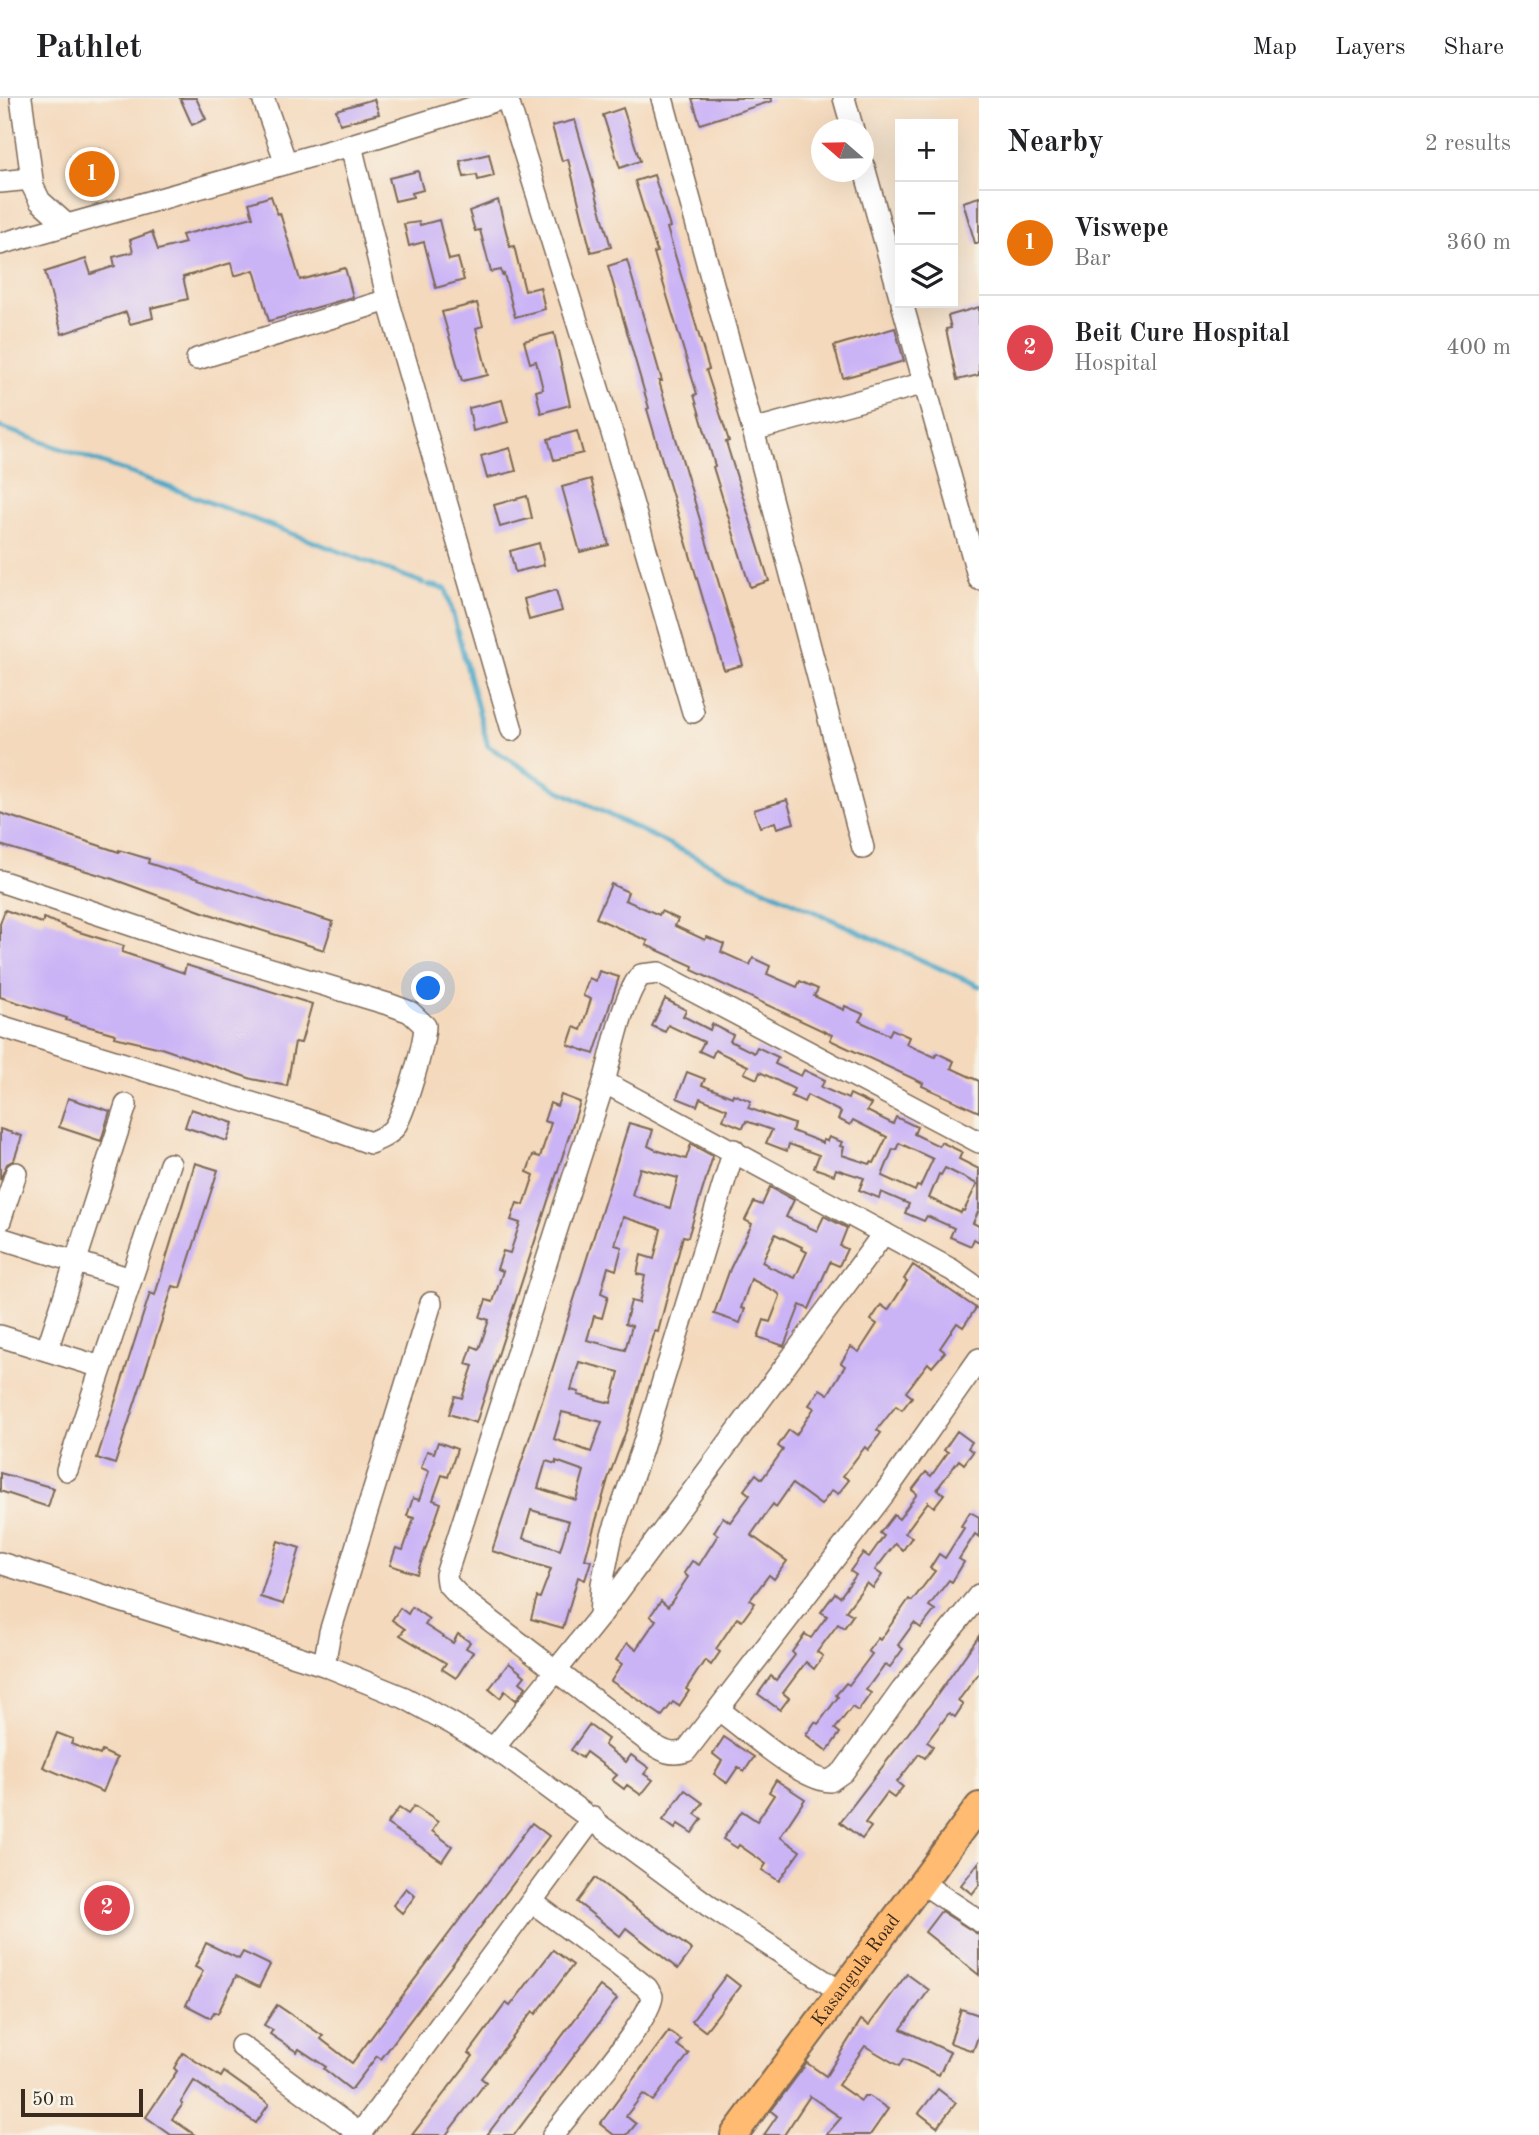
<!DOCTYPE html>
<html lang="en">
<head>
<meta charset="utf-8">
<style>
	body { margin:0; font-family:"Old Standard TT",serif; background:#f2f2f2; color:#202124 }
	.controls { position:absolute; right:21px; top:21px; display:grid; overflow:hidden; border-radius:0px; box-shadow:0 7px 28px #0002 }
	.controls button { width:63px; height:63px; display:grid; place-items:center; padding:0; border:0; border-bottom:2px solid #e0e0e0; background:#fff; color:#202124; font:35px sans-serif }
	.compass { position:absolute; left:811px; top:21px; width:63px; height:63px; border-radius:50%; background:#fff; box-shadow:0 7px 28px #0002; rotate:290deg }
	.scale { position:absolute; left:21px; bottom:18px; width:122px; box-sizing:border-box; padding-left:7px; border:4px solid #3b2a1e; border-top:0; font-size:19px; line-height:24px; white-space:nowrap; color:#3b2a1e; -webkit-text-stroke:5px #f7f3e8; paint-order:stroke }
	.you { position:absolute; left:429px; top:891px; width:24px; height:24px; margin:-18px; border:5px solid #fff; border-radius:50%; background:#1a73e8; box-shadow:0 0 0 10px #1a73e833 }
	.badge { display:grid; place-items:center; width:46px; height:46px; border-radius:50%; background:#b5179e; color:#fff; font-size:23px; font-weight:700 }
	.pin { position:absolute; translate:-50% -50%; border:4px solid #fff; box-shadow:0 2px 7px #0006 }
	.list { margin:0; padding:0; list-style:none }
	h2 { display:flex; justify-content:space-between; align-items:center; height:91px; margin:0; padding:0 28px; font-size:30px }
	h2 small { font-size:23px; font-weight:400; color:#757577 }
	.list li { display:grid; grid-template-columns:46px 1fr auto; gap:21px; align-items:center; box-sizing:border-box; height:105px; padding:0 28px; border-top:2px solid #e0e0e0 }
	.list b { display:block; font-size:26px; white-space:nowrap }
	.list p { margin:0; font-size:23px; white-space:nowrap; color:#757577 }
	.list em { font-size:23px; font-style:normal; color:#757577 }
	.icon { flex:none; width:38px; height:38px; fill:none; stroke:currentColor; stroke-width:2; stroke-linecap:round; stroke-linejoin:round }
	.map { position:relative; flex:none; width:979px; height:2037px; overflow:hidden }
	header { display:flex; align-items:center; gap:42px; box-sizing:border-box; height:98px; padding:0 35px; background:#fff; border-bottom:2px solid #e0e0e0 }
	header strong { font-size:33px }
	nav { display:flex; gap:38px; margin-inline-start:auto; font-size:24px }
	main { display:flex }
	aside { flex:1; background:#fff }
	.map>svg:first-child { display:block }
</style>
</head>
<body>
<header>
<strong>Pathlet</strong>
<nav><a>Map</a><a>Layers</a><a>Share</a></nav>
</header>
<main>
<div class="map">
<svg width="979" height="2037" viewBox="0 0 979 2037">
	<rect width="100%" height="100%" fill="#f7f3e8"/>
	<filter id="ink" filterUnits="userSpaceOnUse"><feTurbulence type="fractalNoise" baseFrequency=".0143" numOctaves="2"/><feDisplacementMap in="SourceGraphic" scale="14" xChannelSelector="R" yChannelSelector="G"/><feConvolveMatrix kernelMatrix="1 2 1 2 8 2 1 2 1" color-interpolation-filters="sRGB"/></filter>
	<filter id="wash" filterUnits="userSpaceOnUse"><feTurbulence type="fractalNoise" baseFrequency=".00686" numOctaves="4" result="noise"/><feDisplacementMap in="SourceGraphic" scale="28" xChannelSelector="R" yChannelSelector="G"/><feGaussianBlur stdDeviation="1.57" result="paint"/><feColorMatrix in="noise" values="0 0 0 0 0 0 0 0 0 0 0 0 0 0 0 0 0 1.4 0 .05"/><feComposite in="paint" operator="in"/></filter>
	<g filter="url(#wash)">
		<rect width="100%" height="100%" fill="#f4d9bc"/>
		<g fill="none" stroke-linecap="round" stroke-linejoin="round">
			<g stroke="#47a6c6" stroke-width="5">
				<path d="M0,329L142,379L423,485"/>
				<path d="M429,487L446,491L488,648L558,692L716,769L979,888"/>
			</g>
		</g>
		<g id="blocks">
			<g fill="#cbb4f6" fill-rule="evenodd">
				<path d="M180,0H196L206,21L192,27Z"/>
				<path d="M692,0H771L772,3L700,26Z"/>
				<path d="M374,1L379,16L340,26L336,12Z"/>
				<path d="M623,10L640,63L620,70L603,17Z"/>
				<path d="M575,22L611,149L591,154L568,61L562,63L552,28Z"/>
				<path d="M100,51L108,78L79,86L71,59Z"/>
				<path d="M489,56L494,78L478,82L477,77L464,79L460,63Z"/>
				<path d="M418,73L423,92L412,95L413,99L395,103L389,80Z"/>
				<path d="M654,77L670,129L667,130L709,271L706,272L729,343L726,344L769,483L750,489L713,369L715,368L694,297L697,296L654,155L657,154L635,83Z"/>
				<path d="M271,98L277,116L280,115L300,182L345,170L353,199L269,223L254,172L234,178L231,165L183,179L188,201L151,210L153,220L130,226L126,214L62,236L45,174L86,161L91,176L115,168L113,159L133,154L130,142L152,134L158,152L185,145L182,137L253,119L249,105Z"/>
				<path d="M979,99V145H975L963,104Z"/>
				<path d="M498,102L510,149L514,148L525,193L540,189L545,211L515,219L504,176L502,177L501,172L491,174L480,132L475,133L469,113Z"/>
				<path d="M439,122L449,162L458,160L464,182L436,190L424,144L409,148L404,126L419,124L420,127Z"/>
				<path d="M627,162L662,283H659L743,567L724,572L647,311L649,310L608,168Z"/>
				<path d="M477,205L483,228L476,230L488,277L462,283L442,214Z"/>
				<path d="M979,209V277L957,282L946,231L951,230L948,218Z"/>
				<path d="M895,230L904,263L843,280L834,248Z"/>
				<path d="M554,235L570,307L541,315L536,293L543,291L536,263L530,265L524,243Z"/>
				<path d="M502,302L508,324L473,333L469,310Z"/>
				<path d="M577,333L583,355L554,362L548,341Z"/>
				<path d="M510,350L516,373L487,380L481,358Z"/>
				<path d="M591,381L609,447L580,454L562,389Z"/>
				<path d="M527,398L532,420L500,429L494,407Z"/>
				<path d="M539,445L544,467L515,474L510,453Z"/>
				<path d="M556,492L562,513L529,522L524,501Z"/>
				<path d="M787,702L794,725L777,730L775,724L760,729L754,712Z"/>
				<path d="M0,715L119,754V752L149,761L148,765L333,824L324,852L203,814L110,780L0,747Z"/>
				<path d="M611,786L628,794L625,802L659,817L661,813L678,821L675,828L705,842L707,839L724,846L721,854L750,867L753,860L770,868L767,876L797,889L800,883L818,891L814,898L844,912L845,908L863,916L859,923L889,937L892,931L909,939L906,946L935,959L937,955L954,963L951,970L979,983V1014L922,988L923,985L830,942L832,937L692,872L693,868L646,847L648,843L596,820Z"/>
				<path d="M5,812L42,825L44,820L76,833L124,848L122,854L184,875L186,867L312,906L301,945L295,944L287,988L252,981L161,950L114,939L115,936L66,922L67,920L0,899V826Z"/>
				<path d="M599,873L619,879L594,956L568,947L574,929L581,932L591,901L583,898L589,880L596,883Z"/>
				<path d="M665,901L686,912L683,918L710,932L712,926L733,937L730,943L754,955L757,949L778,959L775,966L801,978L804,972L825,982L821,989L848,1001L850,996L871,1006L867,1013L893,1026L896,1019L917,1029L914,1036L939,1048L941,1044L962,1054L959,1061L979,1071V1112L973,1125L979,1128V1144L974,1141L971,1148L950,1139L954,1130L927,1118L924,1123L905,1115L909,1106L881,1094L879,1100L859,1092L864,1080L836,1071L834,1077L814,1070L819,1057L789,1046L787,1053L766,1045L772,1032L746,1023L743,1030L723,1022L727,1011L700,1000L697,1008L677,1000L687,974L705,981L702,987L732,999L733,996L751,1003L748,1010L794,1026L792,1033L823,1045V1042L827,1043L829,1039L842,1044L840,1048L844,1049L842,1057L870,1066L871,1064L874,1065L887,1039L853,1022L850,1027L838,1021L841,1014L807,997L804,1004L791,998L794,991L760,974L757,981L744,975L748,968L715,952L712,959L699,953L704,944L668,927L665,934L652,928ZM899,1045L933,1061L920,1089L917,1088L915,1093L882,1078L893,1051L896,1052ZM945,1070L977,1086L964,1113L962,1112L961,1115L929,1100L939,1076L941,1077Z"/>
				<path d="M561,997L580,1004L476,1325L449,1316L455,1298L462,1300L473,1268L466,1266L472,1248L479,1251L489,1222L480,1219L486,1202L493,1204L503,1173L497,1171L503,1153L510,1155L520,1125L511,1122L517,1105L524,1107L534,1077L527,1074L533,1057L540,1059L551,1025L544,1023L550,1005L557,1008Z"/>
				<path d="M68,1000L110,1013L101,1043L59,1029Z"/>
				<path d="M191,1011L233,1025L227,1043L185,1029Z"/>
				<path d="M629,1025L653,1032L648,1048L656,1052L686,1061L691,1046L713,1058L688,1139L683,1138L658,1234L655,1233L627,1330L608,1381L585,1461L591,1463L585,1482L578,1479L563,1530L531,1521L537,1499L540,1500L551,1471L492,1453L553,1269ZM640,1070L678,1080L670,1110L632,1097ZM623,1119L661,1131L654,1161L641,1157L637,1176L645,1178L639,1205L631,1203L625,1226L632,1228L625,1252L587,1242L594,1218L602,1220L608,1198L601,1195L608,1169L616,1172L622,1149L615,1147ZM579,1264L619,1274L611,1305L578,1297L579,1294L571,1292ZM562,1314L602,1324L591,1354L554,1341ZM546,1363L556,1366V1363L584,1373L576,1402L538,1390ZM531,1412L569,1423L560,1452L523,1440Z"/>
				<path d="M0,1031L22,1038L14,1062L7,1066L0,1082Z"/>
				<path d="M195,1065L218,1072L180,1190L173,1188L115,1366L97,1360L150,1195L155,1197Z"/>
				<path d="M770,1089L794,1102L786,1119L817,1133L824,1118L847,1130L840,1148L847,1151L839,1168L830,1164L809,1211L800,1207L784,1248L758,1239L764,1222L770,1224L780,1198L778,1195L751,1181L741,1210L745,1211L740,1225L714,1216L730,1171L752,1126L745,1122L754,1104L762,1107ZM775,1136L802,1149L801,1151L807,1154L795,1180L767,1168L768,1167L762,1164Z"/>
				<path d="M913,1167L976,1210L963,1229L957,1225L940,1250L945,1254L932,1269L928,1265L906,1294L912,1299L902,1312L896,1308L877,1332L881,1335L868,1352L865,1349L843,1378L849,1382L838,1396L832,1392L821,1407L792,1386L776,1409L773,1406L751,1437L787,1463L774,1481L769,1477L750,1502L755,1505L742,1523L737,1520L716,1551L720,1554L711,1567L705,1562L686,1591L689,1593L679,1608L673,1604L662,1618L611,1583L622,1566L616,1562L627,1545L636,1551L656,1522L650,1518L661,1503L668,1509L688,1479L684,1475L692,1463L699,1467L718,1437L714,1434L723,1419L730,1424L750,1397L744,1392L756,1376L762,1381L783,1352L778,1348L789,1332L796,1337L814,1310L809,1307L820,1291L828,1296L845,1268L841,1265L851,1249L859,1254L877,1226L871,1222L881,1207L888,1212L907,1183L904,1181Z"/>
				<path d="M957,1333L972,1344L968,1350L973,1354L964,1366L959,1362L937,1391L944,1396L934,1409L928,1404L905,1435L912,1439L903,1452L895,1446L875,1472L882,1477L873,1490L867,1485L846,1513L853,1517L844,1530L838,1526L817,1554L823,1558L814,1571L806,1564L783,1595L789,1600L780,1612L758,1596L771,1578L776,1582L795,1557L792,1554L805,1536L811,1540L827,1518L821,1514L835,1495L840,1499L856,1477L850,1473L863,1455L869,1459L884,1438L880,1435L894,1417L899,1421L917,1396L912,1392L926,1374L931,1378L948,1354L944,1352Z"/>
				<path d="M438,1344L457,1351L448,1379L442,1377L433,1402L441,1405L417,1476L390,1467L396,1450L403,1452L414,1420L407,1418L413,1400L419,1402L429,1373L421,1370L427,1353L434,1355Z"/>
				<path d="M0,1375L54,1390L48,1409L0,1393Z"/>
				<path d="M970,1414L979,1419V1439L975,1436L959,1461L964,1464L952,1484L949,1482L929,1508L935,1512L921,1530L914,1525L898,1547L903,1551L890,1569L885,1566L866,1592L871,1595L858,1613L852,1609L835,1631L840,1635L827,1653L806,1637L815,1624L818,1626L838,1599L836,1597L846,1585L849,1587L872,1556L868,1553L878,1540L880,1542L909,1501L912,1503L935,1473L930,1470L939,1456L945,1460L964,1430L961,1428Z"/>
				<path d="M278,1443L300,1450L283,1506L260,1499Z"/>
				<path d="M412,1509L429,1521L425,1527L453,1545L458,1536L470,1544L466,1550L473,1554L456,1580L442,1571L446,1565L400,1537L405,1531L392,1522L400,1510L408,1516Z"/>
				<path d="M979,1538V1575L958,1603L963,1607L955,1619L949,1615L927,1644L933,1648L925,1660L919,1656L897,1684L903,1689L894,1700L887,1695L865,1725L871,1729L862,1741L840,1724L933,1603Z"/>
				<path d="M509,1565L525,1578L520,1584L526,1589L516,1602L505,1593L500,1600L489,1591Z"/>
				<path d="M589,1627L608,1641L604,1647L626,1664L631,1657L649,1670L644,1676L653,1682L641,1697L627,1687L624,1691L612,1682L617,1677L586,1654L582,1660L571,1652Z"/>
				<path d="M57,1635L73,1641L71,1646L100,1657L102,1653L117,1660L103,1694L43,1669Z"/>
				<path d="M724,1639L754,1659L744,1674L738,1669L727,1685L714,1676L722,1663L713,1656Z"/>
				<path d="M776,1682L805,1701L780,1739L800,1753L779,1783L762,1772L766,1766L739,1747L737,1750L723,1741L742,1713L757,1723L774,1697L769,1694Z"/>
				<path d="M685,1692L703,1705L695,1716L702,1721L692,1735L678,1726L675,1731L663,1722Z"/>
				<path d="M414,1708L438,1724L432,1733L452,1748L442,1763L387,1726L399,1710L408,1716Z"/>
				<path d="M532,1725L549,1738L381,1961L377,1958L351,1992L324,1971L326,1969L299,1951L297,1954L270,1936L273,1932L264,1927L277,1907L323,1938L321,1941L352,1965Z"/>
				<path d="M979,1764V1787L972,1796L961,1787Z"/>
				<path d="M595,1780L692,1852L678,1871L626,1830L620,1838L577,1804Z"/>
				<path d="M406,1790L415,1798L402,1815L393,1807Z"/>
				<path d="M941,1813L979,1837V1877L925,1834Z"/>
				<path d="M206,1845L239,1861L243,1854L270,1867L259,1889L236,1878L218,1915L214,1914L211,1920L186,1907L203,1873L195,1869Z"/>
				<path d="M553,1852L573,1867L536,1916L533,1913L481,1980L486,1984L446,2037H412L473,1958L469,1955L506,1905L510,1908Z"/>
				<path d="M907,1876L929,1892L901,1931L950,1954L939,1977L904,1961L899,1968L865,1948L838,1987L861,2003L864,1998H869L888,2011L870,2037H826L841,2020L810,1998L784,2037H764L777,2018L771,2013L807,1965L826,1978L861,1922L869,1927Z"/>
				<path d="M726,1877L740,1888L705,1933L692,1923Z"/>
				<path d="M600,1888L617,1901L514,2037H487Z"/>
				<path d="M961,1911L979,1917V1936L973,1953L950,1945Z"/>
				<path d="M669,1933L681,1942L677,1947L689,1956L653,2003L643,1996L626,2018L636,2026L627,2037H614L600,2026Z"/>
				<path d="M183,1955L221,1979L224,1974L269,2006L256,2025L194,1983L181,2004L183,2006L172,2021L195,2037H171L146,2019L177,1973L174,1970Z"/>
				<path d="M938,1991L956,2005L937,2029L919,2015Z"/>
			</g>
		</g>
	</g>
	<g filter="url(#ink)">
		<use href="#blocks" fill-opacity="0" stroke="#7c6755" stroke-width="2"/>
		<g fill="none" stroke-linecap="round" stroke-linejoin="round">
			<defs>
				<g id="minor">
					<path d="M21,0L33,89L40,103L67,127"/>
					<path d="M263,0L286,65"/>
					<path d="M507,0L612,335L693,614"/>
					<path d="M662,0L753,332L863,750"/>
					<path d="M844,0L853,32"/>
					<path d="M351,47L388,202L512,632"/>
					<path d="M864,69L900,198"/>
					<path d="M0,84L31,81"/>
					<path d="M0,146L351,47L504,0"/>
					<path d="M902,205L979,481"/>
					<path d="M197,261L388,202"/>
					<path d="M753,332L925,285"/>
					<path d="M0,783L194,848L391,907L410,914L425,928C424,948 405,1014 394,1030C388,1038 379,1041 370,1045L304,1021L0,928"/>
					<path d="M604,984L952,1172L979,1191"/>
					<path d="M979,1044L659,875L641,877C623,897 612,956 604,984L446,1477L447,1485L461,1500L650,1645C663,1653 671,1658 686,1653L884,1396L979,1261"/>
					<path d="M0,1123L16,1075"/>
					<path d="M0,1140L131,1181"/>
					<path d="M0,1238L101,1269"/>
					<path d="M47,1252L126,1007"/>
					<path d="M67,1372L170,1066"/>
					<path d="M0,1465L324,1567L405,1600L453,1626L507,1659L709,1808L841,1894"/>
					<path d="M600,1518L602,1486L612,1437L642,1351L734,1052"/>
					<path d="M324,1567L330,1534L431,1205"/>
					<path d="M719,1612C744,1630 801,1682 830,1683L843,1674L902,1592L979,1497"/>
					<path d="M493,1651L600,1518L884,1135"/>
					<path d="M922,1785L979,1823"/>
					<path d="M532,1804L618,1867L647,1890L652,1898C651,1923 571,2012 553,2037"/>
					<path d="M241,1948L360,2036"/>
					<path d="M359,2037L593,1720"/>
				</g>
				<g id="major">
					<path id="s1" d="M734,2037L979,1708"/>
				</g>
			</defs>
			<use href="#minor" stroke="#7c6755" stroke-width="24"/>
			<use href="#major" stroke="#7c6755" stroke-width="30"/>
			<use href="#minor" stroke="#fff" stroke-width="21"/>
			<use href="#major" stroke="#febb71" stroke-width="26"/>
		</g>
	</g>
	<g text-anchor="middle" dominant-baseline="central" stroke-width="6" stroke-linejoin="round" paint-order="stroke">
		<g font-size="19" fill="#3b2a1e" stroke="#f7f3e8">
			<text stroke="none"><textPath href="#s1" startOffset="205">Kasangula Road</textPath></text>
		</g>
	</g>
</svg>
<div class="controls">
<button>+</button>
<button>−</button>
<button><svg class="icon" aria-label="layers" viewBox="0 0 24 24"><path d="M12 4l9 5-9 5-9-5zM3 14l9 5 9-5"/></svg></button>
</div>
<svg class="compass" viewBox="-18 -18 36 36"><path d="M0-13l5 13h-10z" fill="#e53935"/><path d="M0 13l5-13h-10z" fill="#757577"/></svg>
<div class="scale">50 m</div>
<div class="you"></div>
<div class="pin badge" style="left:92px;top:76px;background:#e8710a">1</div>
<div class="pin badge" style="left:107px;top:1810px;background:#e0444e">2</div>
</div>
<aside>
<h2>Nearby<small>2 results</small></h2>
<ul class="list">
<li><span class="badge" style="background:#e8710a">1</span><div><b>Viswepe</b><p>Bar</p></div><em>360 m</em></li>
<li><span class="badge" style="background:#e0444e">2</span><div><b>Beit Cure Hospital</b><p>Hospital</p></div><em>400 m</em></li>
</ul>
</aside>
</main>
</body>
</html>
